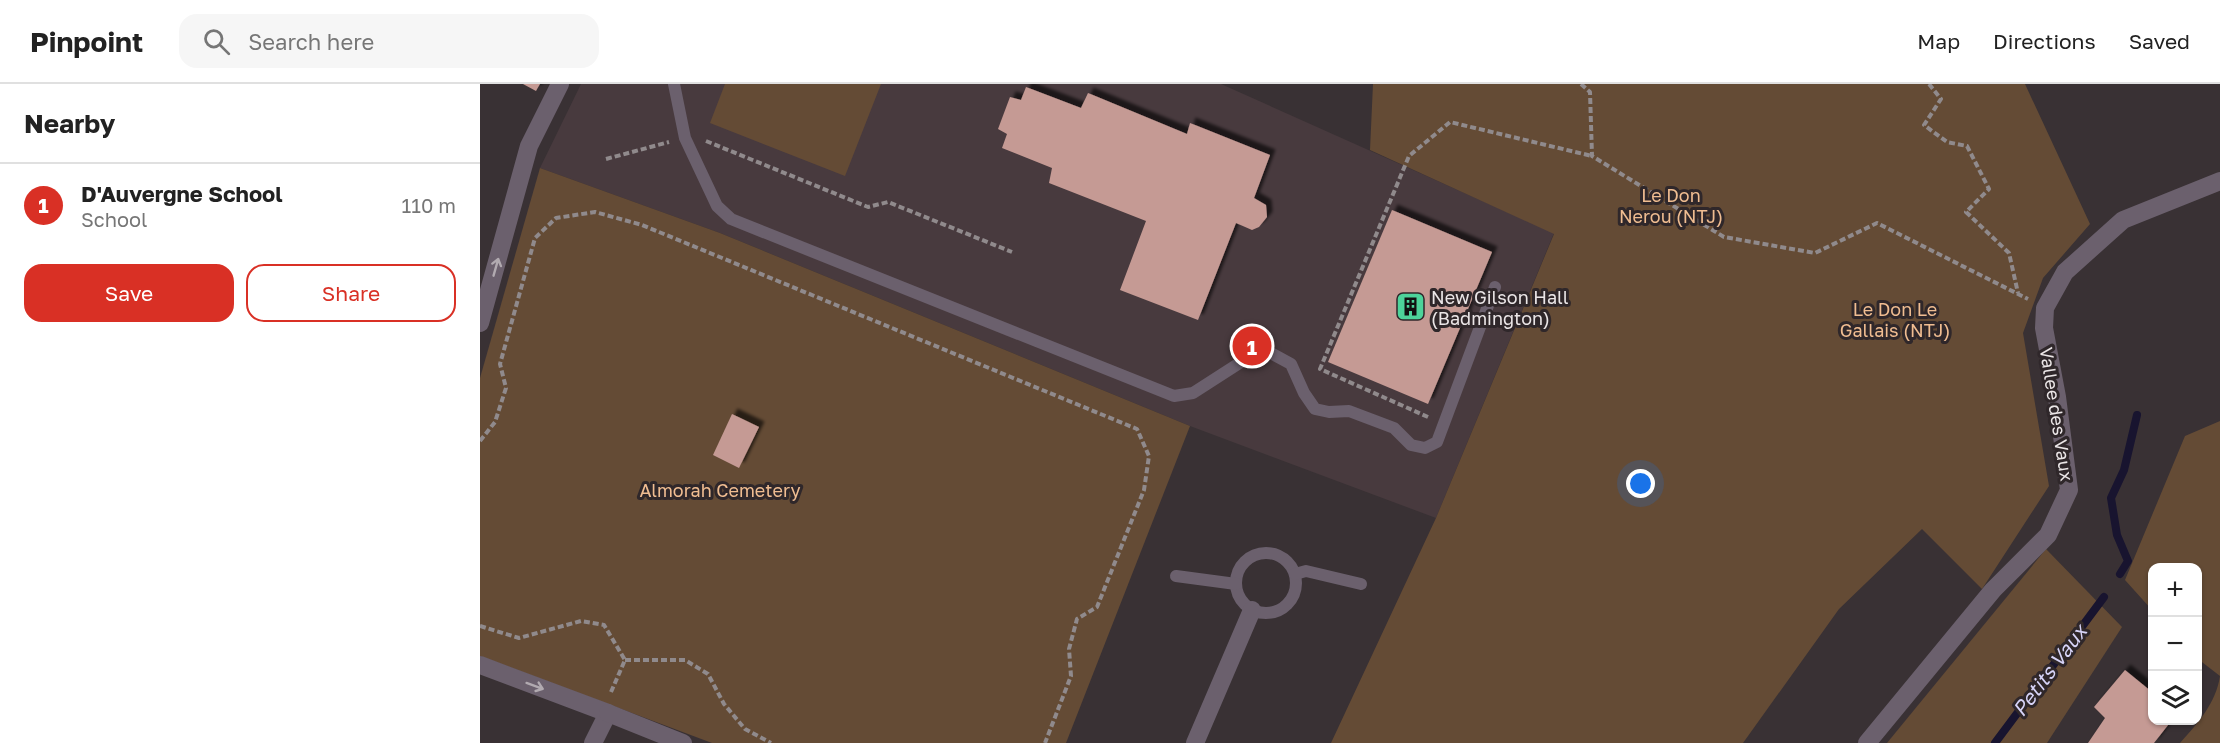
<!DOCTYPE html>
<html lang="en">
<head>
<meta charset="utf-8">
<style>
	body { margin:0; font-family:"Golos Text",sans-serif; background:#f6f6f6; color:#222 }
	.controls { position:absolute; right:18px; bottom:18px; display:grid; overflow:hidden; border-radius:12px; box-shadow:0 2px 4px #0004 }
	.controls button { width:54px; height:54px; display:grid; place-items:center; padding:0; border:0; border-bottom:2px solid #e0e0e0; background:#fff; color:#222; font:30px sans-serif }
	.you { position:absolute; left:1161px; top:400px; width:21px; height:21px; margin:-15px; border:4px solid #fff; border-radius:50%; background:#1a73e8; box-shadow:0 0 0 9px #1a73e833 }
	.badge { display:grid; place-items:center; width:39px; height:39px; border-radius:50%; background:#d93025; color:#fff; font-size:20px; font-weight:700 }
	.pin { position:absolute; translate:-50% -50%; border:3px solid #fff; box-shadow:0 2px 6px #0006 }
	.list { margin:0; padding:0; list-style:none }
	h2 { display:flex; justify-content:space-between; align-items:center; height:78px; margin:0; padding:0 24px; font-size:26px }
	h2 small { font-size:20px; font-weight:400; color:#767676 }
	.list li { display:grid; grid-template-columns:39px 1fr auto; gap:18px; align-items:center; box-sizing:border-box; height:84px; padding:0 24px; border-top:2px solid #e0e0e0 }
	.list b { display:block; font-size:22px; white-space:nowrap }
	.list p { margin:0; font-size:20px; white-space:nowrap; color:#767676 }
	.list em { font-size:20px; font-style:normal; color:#767676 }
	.actions { display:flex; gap:12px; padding:18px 24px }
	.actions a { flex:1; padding:14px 0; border:2px solid #d93025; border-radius:18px; text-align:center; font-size:21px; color:#d93025 }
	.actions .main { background:#d93025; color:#fff }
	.icon { flex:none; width:33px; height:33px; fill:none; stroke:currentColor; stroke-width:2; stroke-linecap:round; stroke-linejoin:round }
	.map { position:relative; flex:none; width:1740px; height:659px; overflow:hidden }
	header { display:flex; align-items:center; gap:36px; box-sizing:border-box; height:84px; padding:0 30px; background:#fff; border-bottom:2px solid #e0e0e0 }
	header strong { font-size:28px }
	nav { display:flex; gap:33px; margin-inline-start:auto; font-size:21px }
	.search { width:420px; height:54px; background:#f6f6f6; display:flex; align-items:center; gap:15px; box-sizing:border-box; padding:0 21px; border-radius:18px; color:#767676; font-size:22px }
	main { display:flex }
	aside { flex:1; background:#fff }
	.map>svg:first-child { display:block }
</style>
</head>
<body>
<header>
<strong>Pinpoint</strong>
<div class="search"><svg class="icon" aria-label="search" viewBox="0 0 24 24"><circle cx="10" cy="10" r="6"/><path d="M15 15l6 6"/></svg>Search here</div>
<nav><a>Map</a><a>Directions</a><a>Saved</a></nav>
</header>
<main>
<aside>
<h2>Nearby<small></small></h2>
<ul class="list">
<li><span class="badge">1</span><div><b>D'Auvergne School</b><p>School</p></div><em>110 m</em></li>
</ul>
<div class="actions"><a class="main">Save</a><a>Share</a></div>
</aside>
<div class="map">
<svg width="1740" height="659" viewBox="0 0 1740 659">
	<defs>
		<filter id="shadow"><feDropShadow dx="5.5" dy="-5.5" stdDeviation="1.5" flood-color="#0009"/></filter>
	</defs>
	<rect width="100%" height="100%" fill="#393134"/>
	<path fill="#483a3e" d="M101,0H741L1074,149L956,434L710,342L240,149L60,84Z"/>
	<g fill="#644b35">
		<path d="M245,0H401L365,92L230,39Z"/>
		<path d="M893,0H1545L1610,140L1563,194L1543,249L1569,402L1502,505L1442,445L1359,525L1263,659H851L956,434L1074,150L890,66Z"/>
		<path d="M60,84L240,149L710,342L586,659H232L0,572V294Z"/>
		<path d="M1740,337V659H1700C1718,639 1736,619 1740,592L1718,575V484H1672V526L1645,496L1705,352Z"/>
		<path d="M1566,465L1642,543L1567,659H1407Z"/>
	</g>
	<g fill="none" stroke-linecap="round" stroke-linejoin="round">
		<g stroke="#18142f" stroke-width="8">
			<path d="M1640,490L1648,477L1637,451L1631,414L1644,386L1657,331"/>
			<path d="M1515,659L1624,513"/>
		</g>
	</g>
	<g fill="#c59a94" filter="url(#shadow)">
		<path d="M43,0H60L56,7Z"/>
		<path d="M546,3L601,24L608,9L707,50L710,39L790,71L774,114L786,121L787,133L779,143L772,146L756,139L718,236L640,206L666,137L569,99L572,84L522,64L527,50L518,45L530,13L541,16Z"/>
		<path d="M912,126L1012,168L948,320L848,278Z"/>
		<path d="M252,330L279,343L259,384L233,371Z"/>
		<path d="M1645,586L1672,608V636H1692L1674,659H1608L1625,634L1614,623Z"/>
	</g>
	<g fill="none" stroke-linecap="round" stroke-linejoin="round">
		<g stroke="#908a8c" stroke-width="4" stroke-dasharray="6 3" stroke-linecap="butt">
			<path d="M1101,0L1110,8L1112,72L1244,153L1335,169L1397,139L1548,215"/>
			<path d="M1449,0L1461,15L1444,41L1467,58L1487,62L1509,105L1486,128L1529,169L1538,209"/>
			<path d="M226,57L388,123L408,118L532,168"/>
			<path d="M126,75L189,58"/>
			<path d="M948,333L840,285L929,72L970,38L1112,72"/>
			<path d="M0,357L15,338L26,304L20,280L55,154L76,134L115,128L162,141L657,345L669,372L664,406L617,523L597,535L589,565L591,592L565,659"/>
			<path d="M0,542L39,554L101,537L124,541L145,576"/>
			<path d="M145,576H205L228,590L244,620L265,645L291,659"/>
			<path d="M131,608L145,576"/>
		</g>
		<g stroke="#6b606d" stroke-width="12">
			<path d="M194,0L205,54L237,122L251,135L694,312L713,309L772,271L789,268L811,280L824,309L835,325L849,328L869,327L914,344L931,361L945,364L957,358L1015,203"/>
			<circle cx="786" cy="499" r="30"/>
			<path d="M815,490L826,487L881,500"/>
			<path d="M696,492L756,500"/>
		</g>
		<g stroke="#6b606d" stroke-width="18">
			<path d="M0,239L49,62L80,0"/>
			<path d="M0,581L128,629L113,659"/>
			<path d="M128,629L203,659"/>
			<path d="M715,659L772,526"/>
			<path d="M1387,659L1513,506L1568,451L1589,406L1577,313L1564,244L1565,224L1585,188L1643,136L1740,97"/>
		</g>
	</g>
	<defs><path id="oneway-shaft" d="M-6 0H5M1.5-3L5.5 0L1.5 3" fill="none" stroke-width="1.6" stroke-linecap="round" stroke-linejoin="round" transform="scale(1.5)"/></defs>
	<g stroke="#b1aab0">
		<use href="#oneway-shaft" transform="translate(16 183) rotate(-74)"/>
		<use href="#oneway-shaft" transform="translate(55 602) rotate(20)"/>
	</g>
	<defs>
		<symbol id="building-square" viewBox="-11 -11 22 22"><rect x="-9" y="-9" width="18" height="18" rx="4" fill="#4dd39a" stroke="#2f272a"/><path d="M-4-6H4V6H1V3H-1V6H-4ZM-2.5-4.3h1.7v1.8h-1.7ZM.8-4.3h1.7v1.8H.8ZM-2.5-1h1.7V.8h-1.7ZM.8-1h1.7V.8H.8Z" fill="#111"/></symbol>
	</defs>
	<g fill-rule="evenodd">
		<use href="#building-square" x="914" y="206" width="33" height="33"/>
	</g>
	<g text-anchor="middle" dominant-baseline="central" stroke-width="6" stroke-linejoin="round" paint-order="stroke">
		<g font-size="18" fill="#f0bd91" stroke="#2f272a">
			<text x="1191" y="111">Le Don<tspan x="1191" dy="21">Nerou (NTJ)</tspan></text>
			<text x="1415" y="225">Le Don Le<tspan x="1415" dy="21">Gallais (NTJ)</tspan></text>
			<text x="240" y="406">Almorah Cemetery</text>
		</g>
		<g font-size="18" fill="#ebe6e7" stroke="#2f272a" text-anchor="start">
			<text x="951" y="213">New Gilson Hall<tspan x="951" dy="21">(Badmington)</tspan></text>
		</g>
		<g font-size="18" fill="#ebe6e7" stroke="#2f272a">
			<text transform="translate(1577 330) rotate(81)">Vallee des Vaux</text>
		</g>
		<g font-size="20" font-style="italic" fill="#d7d4f8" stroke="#2f272a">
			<text transform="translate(1569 586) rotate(-53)">Petits Vaux</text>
		</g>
	</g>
</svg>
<div class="controls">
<button>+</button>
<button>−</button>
<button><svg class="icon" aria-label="layers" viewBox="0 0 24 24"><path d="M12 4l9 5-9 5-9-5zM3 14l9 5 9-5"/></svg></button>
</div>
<div class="you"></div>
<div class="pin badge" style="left:772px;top:262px">1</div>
</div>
</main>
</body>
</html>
